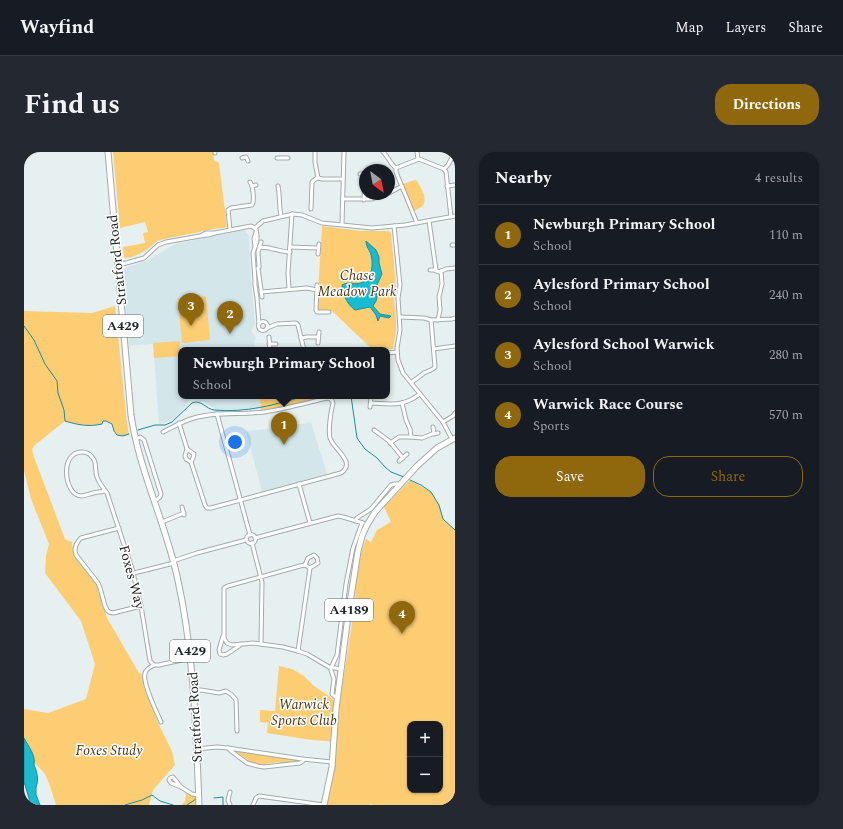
<!DOCTYPE html>
<html lang="en">
<head>
<meta charset="utf-8">
<style>
	body { margin:0; font-family:Spectral,serif; background:#242831; color:#f1f3f6 }
	.controls { position:absolute; right:12px; bottom:12px; display:grid; overflow:hidden; border-radius:8px; box-shadow:0 1px 3px #0004 }
	.controls button { width:36px; height:36px; display:grid; place-items:center; padding:0; border:0; border-bottom:1px solid #363941; background:#171b24; color:#f1f3f6; font:20px sans-serif }
	.compass { position:absolute; left:335px; top:12px; width:36px; height:36px; border-radius:50%; background:#171b24; box-shadow:0 1px 3px #0004; rotate:148deg }
	.you { position:absolute; left:211px; top:290px; width:14px; height:14px; margin:-10px; border:3px solid #fff; border-radius:50%; background:#1a73e8; box-shadow:0 0 0 6px #1a73e833 }
	.badge { display:grid; place-items:center; width:26px; height:26px; border-radius:50%; background:#8f680e; color:#fff; font-size:13px; font-weight:700 }
	.pin { position:absolute; translate:-50% -33px; filter:drop-shadow(0 1px 2px #0008) }
	.pin::after { content:''; position:absolute; top:21px; width:14px; height:12px; background:inherit; clip-path:polygon(0 0,100% 0,50% 100%) }
	.popup { position:absolute; left:154px; top:195px; width:212px; height:52px; box-sizing:border-box; display:grid; place-content:center; border-radius:8px; background:#171b24; filter:drop-shadow(0 1px 3px #0005); font-size:13px; white-space:nowrap; color:#9ea1a6 }
	.popup b { font-size:15px; color:#f1f3f6 }
	.popup::after { content:''; position:absolute; left:50%; top:100%; margin-left:-8px; border:8px solid transparent; border-top-color:#171b24 }
	.list { margin:0; padding:0; list-style:none }
	h2 { display:flex; justify-content:space-between; align-items:center; height:52px; margin:0; padding:0 16px; font-size:17px }
	h2 small { font-size:13px; font-weight:400; color:#9ea1a6 }
	.list li { display:grid; grid-template-columns:26px 1fr auto; gap:12px; align-items:center; box-sizing:border-box; height:60px; padding:0 16px; border-top:1px solid #363941 }
	.list b { display:block; font-size:15px; white-space:nowrap }
	.list p { margin:0; font-size:13px; white-space:nowrap; color:#9ea1a6 }
	.list em { font-size:13px; font-style:normal; color:#9ea1a6 }
	.actions { display:flex; gap:8px; padding:12px 16px }
	.actions a { flex:1; padding:9px 0; border:1px solid #8f680e; border-radius:16px; text-align:center; font-size:14px; color:#8f680e }
	.actions .main { background:#8f680e; color:#fff }
	.map { position:relative; flex:none; width:431px; height:653px; overflow:hidden; border-radius:16px }
	header { display:flex; align-items:center; gap:24px; box-sizing:border-box; height:56px; padding:0 20px; background:#171b24; border-bottom:1px solid #363941 }
	header strong { font-size:19px }
	nav { display:flex; gap:22px; margin-inline-start:auto; font-size:14px }
	.intro { display:flex; align-items:center; justify-content:space-between; box-sizing:border-box; height:96px; padding:0 24px }
	h1 { margin:0; font-size:28px }
	.button { padding:10px 18px; border-radius:16px; background:#8f680e; color:#fff; font-size:14px; font-weight:700 }
	main { display:flex; gap:24px; padding:0 24px }
	aside { flex:1; background:#171b24; border-radius:16px; box-shadow:0 1px 3px #0004 }
	.map>svg:first-child { display:block }
</style>
</head>
<body>
<header>
<strong>Wayfind</strong>
<nav><a>Map</a><a>Layers</a><a>Share</a></nav>
</header>
<div class="intro"><h1>Find us</h1><a class="button">Directions</a></div>
<main>
<div class="map">
<svg width="431" height="653" viewBox="0 0 431 653">
	<rect width="100%" height="100%" fill="#e6f0f1"/>
	<g fill="#d3e7ea">
		<path d="M220,78L225,84L226,114L231,172L227,179L232,186L230,190L231,198H157V244H236L237,256L191,261L190,256L180,250L170,248H166L151,267L144,270L135,272L129,192L105,194L99,118L101,116L104,115L124,108L151,92Z"/>
		<path d="M287,270L303,322L238,340L222,279L254,276Z"/>
	</g>
	<g fill="#fdcd74" fill-rule="evenodd">
		<path d="M89,0H189L190,8L195,11L203,75L184,78L171,81L140,87L133,89L124,97L115,102L108,105L100,106L99,95L121,91L119,81L124,80L121,70L96,76Z"/>
		<path d="M391,28L393,29C397,37 404,45 399,54L390,59L379,32Z"/>
		<path d="M298,74L337,79H365L367,81L372,134L370,147L372,170V180L369,197L349,198L308,159L295,158L293,157Z"/>
		<path d="M182,144L186,188L158,191L154,147Z"/>
		<path d="M91,154L103,271L105,282L99,284L93,283L90,279L88,272L82,269H79L78,272C64,274 54,273 41,269L11,293L8,297L10,305L41,387L48,390L49,399L70,429L74,437L83,466L115,521L118,522L119,527L135,573L148,599L151,613L129,638L125,653H32L26,634L21,622L10,610L6,596L0,587V557L24,561L62,547L71,512L57,469L21,421L22,404L25,392L7,347L0,319V159L68,161Z"/>
		<path d="M156,189L157,204L130,206L129,191Z"/>
		<path d="M238,244H245L246,245L252,244H310V245H304L237,259L236,245Z"/>
		<path d="M386,328L407,340L415,353L419,367L431,378V653H349L346,652V653H302L309,625L317,543L331,451L332,426L335,406L342,387L347,390L353,378L367,370L360,355ZM386,572H416V638H386Z"/>
		<path d="M255,514L268,517L280,524L290,534L305,544L310,549L307,590L302,589L288,588L243,581L244,571L236,570V558L251,559Z"/>
		<path d="M211,598L274,608L275,610L256,612L255,610L241,612V614H234L223,610L224,608L217,603L216,605L210,600Z"/>
		<path d="M162,641L168,644H172V653H158L161,649Z"/>
	</g>
	<g fill="#18bbcf" stroke="#1b8e9d">
		<path d="M342,89L352,98L355,105V111L358,122L352,135L353,145L352,149L349,154L356,162L367,164L365,166L356,164L354,169L352,163L346,155L331,158C323,152 319,143 318,133C325,129 331,133 337,131C349,127 350,110 346,100C344,96 342,94 342,89Z"/>
		<path d="M0,586C4,594 12,603 10,613C13,619 15,629 12,635V643L16,653H7L0,630Z"/>
	</g>
	<g fill="none" stroke-linecap="round" stroke-linejoin="round">
		<g stroke="#1b8e9d" stroke-width="1">
			<path d="M0,174L10,188L21,212L33,229L34,241L40,258L41,269C54,273 65,275 78,272L79,269H82L88,272L90,279L93,283L99,284L105,282"/>
			<path d="M327,244L333,286L341,297L353,306L362,316L367,320L380,325"/>
			<path d="M114,278L131,273H141L148,270L168,251C177,247 182,257 190,258C222,261 250,253 281,244"/>
			<path d="M386,328L397,333L407,340L415,353L419,367L431,378"/>
			<path d="M190,646L199,645V653"/>
			<path d="M101,653L118,648L128,643L136,649L149,653"/>
			<path d="M163,653L172,647"/>
		</g>
		<defs>
			<g id="minor">
				<path d="M191,0V1"/>
				<path d="M291,0V10L294,26L298,27H319"/>
				<path d="M359,0C364,4 366,12 372,16"/>
				<path d="M393,0L394,7"/>
				<path d="M218,6L222,5L224,9"/>
				<path d="M253,6H264"/>
				<path d="M372,16V20L393,71"/>
				<path d="M372,16L395,7L420,17"/>
				<path d="M336,22H341L340,48"/>
				<path d="M226,30L228,34L232,33"/>
				<path d="M254,34C256,44 255,54 257,64"/>
				<path d="M423,34L431,33"/>
				<path d="M365,41L378,34"/>
				<path d="M319,47H348L362,42"/>
				<path d="M287,57L288,30L294,25"/>
				<path d="M427,65L422,20L420,17L424,13L431,0"/>
				<path d="M405,69L412,118"/>
				<path d="M318,72L320,0"/>
				<path d="M370,74L376,133L374,146L376,178L373,196L374,208L379,221L419,270L428,287"/>
				<path d="M231,76L239,69L269,62L278,63L298,71L348,76L381,73L431,64"/>
				<path d="M206,78L204,58L207,56L228,53C231,48 229,40 228,34"/>
				<path d="M178,83L182,81H190"/>
				<path d="M428,93H431"/>
				<path d="M231,94L230,87L232,80"/>
				<path d="M235,95C240,96 244,95 249,97C255,98 259,100 266,100"/>
				<path d="M266,95L294,96"/>
				<path d="M294,102L295,92"/>
				<path d="M95,113L120,106L134,93L142,90L176,84L184,83L191,81L227,74L232,77L233,83V89L229,101L231,128V133L233,146L235,172"/>
				<path d="M235,115L234,100L237,90"/>
				<path d="M234,116L238,145"/>
				<path d="M406,118H410L415,120L422,117L431,116"/>
				<path d="M293,133L292,158L293,160H305"/>
				<path d="M265,137L264,121L268,62"/>
				<path d="M237,140L283,136L293,138"/>
				<path d="M376,165L400,166L407,168L428,167L431,166"/>
				<path d="M414,168L416,158L415,145L418,132L417,119"/>
				<circle cx="239" cy="174" r="4.5"/>
				<path d="M243,176L253,172L272,171L274,173L280,198"/>
				<path d="M245,185L246,198"/>
				<path d="M277,186L283,185H294"/>
				<path d="M294,191L295,180"/>
				<path d="M245,192H252"/>
				<path d="M410,197L431,194"/>
				<path d="M363,201L373,200"/>
				<path d="M388,230L400,221L409,217L411,215L407,168"/>
				<path d="M347,251C369,252 378,255 396,242"/>
				<path d="M378,251L382,268L386,277L387,285"/>
				<path d="M346,255L347,246"/>
				<path d="M193,262L226,383"/>
				<path d="M419,270L429,264L431,261"/>
				<path d="M409,275L410,282"/>
				<path d="M350,278L365,289L379,306"/>
				<path d="M139,280C149,275 159,269 170,266C192,259 217,263 240,260C261,257 282,251 303,246C306,246 308,247 309,251C307,259 304,278 306,286C309,297 333,310 317,321L187,356H183L181,353L167,310L169,306L170,302L163,297L155,271"/>
				<path d="M112,287L116,285L120,288L137,342L136,345L131,349"/>
				<path d="M366,291L375,285H387L398,286L408,282L414,281"/>
				<path d="M163,297L161,304L162,307L167,310"/>
				<path d="M375,309L383,302"/>
				<path d="M275,332L286,371"/>
				<path d="M81,339C77,340 73,340 69,341C65,342 61,344 57,344C40,343 35,300 58,300C62,300 66,302 68,305C74,311 70,318 73,325C75,331 79,336 83,341L84,344L108,417L117,454L126,509L130,513"/>
				<path d="M158,355L160,363"/>
				<path d="M331,369L333,366L347,357L367,333L371,332H376"/>
				<path d="M138,370L160,361"/>
				<path d="M95,376L57,386L55,388L52,393L51,398L52,403L74,431L76,436L81,454L83,458L85,460L89,461L117,454"/>
				<circle cx="227" cy="387" r="4.5"/>
				<path d="M231,386L314,364L319,365L339,371"/>
				<path d="M228,391L238,430L237,492"/>
				<path d="M290,403L293,406L294,411L286,416L281,413L284,406Z"/>
				<path d="M149,409L173,401L222,388"/>
				<path d="M281,413L276,414L204,434L200,436V486L203,491L208,493L229,491L259,495L274,499L283,502L305,515L317,517"/>
				<path d="M110,421L150,411"/>
				<path d="M199,484L195,498L196,502L199,503L203,502L215,494"/>
				<path d="M274,499L286,416"/>
				<path d="M170,539L177,538L195,541L202,539L208,543L212,548L213,579"/>
				<path d="M314,545L310,544L308,542L310,527L307,518V516L313,503L322,432L329,396L338,371"/>
				<path d="M137,570C133,560 118,532 121,521C122,517 126,515 130,513H135L167,506"/>
				<path d="M204,596L207,599L223,611L234,614L240,615L276,611L279,609V607"/>
				<path d="M173,597L193,595L204,596L278,607L308,610"/>
				<path d="M149,625L157,635L147,631L145,628L146,626Z"/>
				<path d="M157,635L168,642L175,643"/>
				<path d="M206,640L204,648L206,653"/>
				<path d="M229,653L232,646L235,644L300,653"/>
			</g>
			<g id="primary">
				<path d="M84,0L107,263C115,318 141,370 153,424C170,499 172,576 175,653"/>
				<path d="M300,653L308,615L312,557L324,464L334,399L338,384L343,373L351,360L393,314L413,296L431,286"/>
			</g>
		</defs>
		<use href="#minor" stroke="#a1abad" stroke-width="5"/>
		<use href="#primary" stroke="#a1abad" stroke-width="7"/>
		<use href="#minor" stroke="#fff" stroke-width="3"/>
		<use href="#primary" stroke="#fff" stroke-width="5"/>
	</g>
	<g text-anchor="middle" dominant-baseline="central" stroke-width="3" stroke-linejoin="round" paint-order="stroke">
		<g fill="#fff" stroke="#646768" stroke-width="1">
			<rect x="79" y="163" width="40" height="22" rx="3"/>
			<rect x="301" y="447" width="48" height="22" rx="3"/>
			<rect x="146" y="488" width="40" height="22" rx="3"/>
		</g>
		<g font-size="13" font-weight="bold" fill="#222627">
			<text x="99" y="174">A429</text>
			<text x="325" y="458">A4189</text>
			<text x="166" y="499">A429</text>
		</g>
		<g font-size="14" fill="#222627" stroke="#fff">
			<text transform="translate(93 108) rotate(-96)">Stratford Road</text>
			<text transform="translate(108 425) rotate(75)">Foxes Way</text>
			<text transform="translate(171 565) rotate(-93)">Stratford Road</text>
		</g>
		<g font-size="14" font-style="italic" fill="#4a370f" stroke="#fff">
			<text x="333" y="123">Chase<tspan x="333" dy="16">Meadow Park</tspan></text>
			<text x="280" y="552">Warwick<tspan x="280" dy="16">Sports Club</tspan></text>
			<text x="85" y="598">Foxes Study</text>
		</g>
	</g>
</svg>
<div class="controls">
<button>+</button>
<button>−</button>
</div>
<svg class="compass" viewBox="-18 -18 36 36"><path d="M0-13l5 13h-10z" fill="#e53935"/><path d="M0 13l5-13h-10z" fill="#9ea1a6"/></svg>
<div class="you"></div>
<div class="pin badge" style="left:260px;top:293px">1</div>
<div class="popup"><b>Newburgh Primary School</b>School</div>
<div class="pin badge" style="left:206px;top:182px">2</div>
<div class="pin badge" style="left:167px;top:174px">3</div>
<div class="pin badge" style="left:378px;top:482px">4</div>
</div>
<aside>
<h2>Nearby<small>4 results</small></h2>
<ul class="list">
<li><span class="badge">1</span><div><b>Newburgh Primary School</b><p>School</p></div><em>110 m</em></li>
<li><span class="badge">2</span><div><b>Aylesford Primary School</b><p>School</p></div><em>240 m</em></li>
<li><span class="badge">3</span><div><b>Aylesford School Warwick</b><p>School</p></div><em>280 m</em></li>
<li><span class="badge">4</span><div><b>Warwick Race Course</b><p>Sports</p></div><em>570 m</em></li>
</ul>
<div class="actions"><a class="main">Save</a><a>Share</a></div>
</aside>
</main>
</body>
</html>
